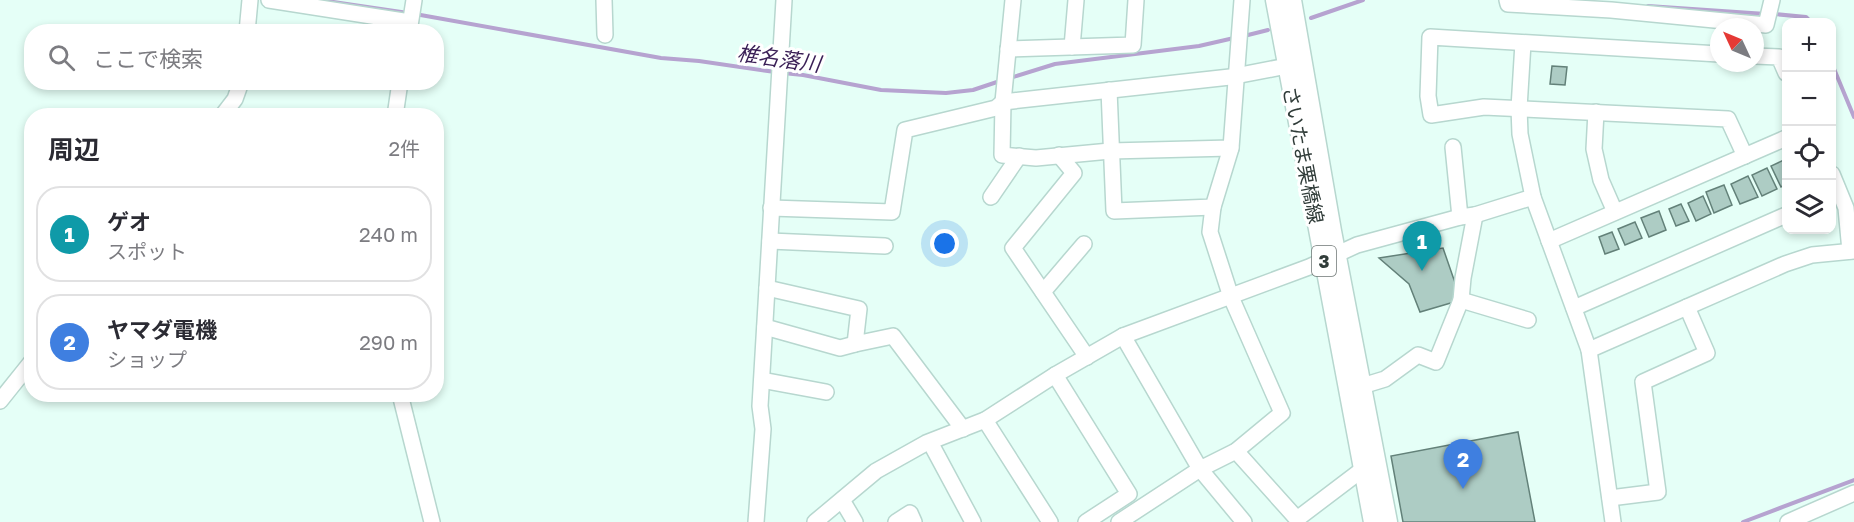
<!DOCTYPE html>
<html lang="ja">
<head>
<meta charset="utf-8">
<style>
	body { margin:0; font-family:"Golos Text","Noto Sans JP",sans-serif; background:#f2f2f3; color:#2b2b33 }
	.controls { position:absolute; right:18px; top:18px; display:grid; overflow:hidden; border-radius:12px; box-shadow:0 3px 9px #0003 }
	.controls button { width:54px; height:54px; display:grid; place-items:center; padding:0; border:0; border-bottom:2px solid #e1e1e2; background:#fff; color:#2b2b33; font:30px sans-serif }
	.compass { position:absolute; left:1710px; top:18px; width:54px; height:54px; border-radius:50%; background:#fff; box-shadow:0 3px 9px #0003; rotate:314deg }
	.you { position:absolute; left:945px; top:244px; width:21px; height:21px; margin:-15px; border:4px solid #fff; border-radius:50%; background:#1a73e8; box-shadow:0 0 0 9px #1a73e833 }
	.badge { display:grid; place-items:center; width:39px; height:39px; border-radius:50%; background:#db2777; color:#fff; font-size:20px; font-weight:700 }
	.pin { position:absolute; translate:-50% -50px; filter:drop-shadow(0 2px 3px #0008) }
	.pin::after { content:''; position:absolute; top:32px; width:21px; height:18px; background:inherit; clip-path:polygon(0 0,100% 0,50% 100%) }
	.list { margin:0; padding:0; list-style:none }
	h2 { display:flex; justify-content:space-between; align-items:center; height:78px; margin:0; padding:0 24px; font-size:26px }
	h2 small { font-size:20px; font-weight:400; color:#7c7c81 }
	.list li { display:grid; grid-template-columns:39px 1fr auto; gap:18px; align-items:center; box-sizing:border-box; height:96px; margin:0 12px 12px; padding:0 12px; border:2px solid #e1e1e2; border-radius:24px }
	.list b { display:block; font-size:22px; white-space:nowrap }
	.list p { margin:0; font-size:20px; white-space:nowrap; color:#7c7c81 }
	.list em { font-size:20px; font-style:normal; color:#7c7c81 }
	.icon { flex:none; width:33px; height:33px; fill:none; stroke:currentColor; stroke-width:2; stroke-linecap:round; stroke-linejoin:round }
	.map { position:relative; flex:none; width:1854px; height:522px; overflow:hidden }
	.search { position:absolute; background:#fff; box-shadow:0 3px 9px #0003; left:24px; top:24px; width:420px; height:66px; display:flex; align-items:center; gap:15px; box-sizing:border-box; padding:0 21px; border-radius:24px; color:#7c7c81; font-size:22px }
	.panel { position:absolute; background:#fff; box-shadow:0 3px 9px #0003; left:24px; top:108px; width:420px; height:294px; border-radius:24px }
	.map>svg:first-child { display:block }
</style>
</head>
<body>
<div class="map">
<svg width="1854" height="522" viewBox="0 0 1854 522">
	<rect width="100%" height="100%" fill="#e5fff7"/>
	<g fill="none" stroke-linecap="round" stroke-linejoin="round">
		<g stroke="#b6a3d0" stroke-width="4">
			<path d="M320,0L408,13"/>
			<path d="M1648,6L1766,14"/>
			<path d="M415,14L661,58L699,61L775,72"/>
			<path d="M1774,14L1806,17L1811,22"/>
			<path d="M1311,18L1363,0"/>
			<path d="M1248,35L1268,30"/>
			<path d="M1832,64L1854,117"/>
			<path d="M783,73L803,75L881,90L946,93L973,90L1000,81"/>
			<path d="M1010,78L1055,64L1199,46L1234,38"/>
			<path d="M1743,522L1854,480"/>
		</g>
	</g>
	<g fill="#adccc4" stroke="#638179" stroke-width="1.5">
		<path d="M1552,66L1567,67L1565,85L1550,84Z"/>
		<path d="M1786,159V184L1781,187L1771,166Z"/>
		<path d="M1767,168L1777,189L1762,196L1752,175Z"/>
		<path d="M1748,176L1758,197L1740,204L1731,184Z"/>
		<path d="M1724,185L1732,205L1714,213L1706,192Z"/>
		<path d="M1703,196L1711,214L1696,221L1688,203Z"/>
		<path d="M1681,204L1689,221L1676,226L1669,209Z"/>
		<path d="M1659,211L1666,230L1649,237L1641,218Z"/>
		<path d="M1635,222L1642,238L1625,245L1618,229Z"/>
		<path d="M1612,232L1619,249L1605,254L1599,237Z"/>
		<path d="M1443,248L1461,300L1420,312L1409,284L1379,258Z"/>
		<path d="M1518,432L1535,522H1403L1391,456Z"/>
	</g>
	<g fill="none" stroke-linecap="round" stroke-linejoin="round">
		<defs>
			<g id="minor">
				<path d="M269,0L410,22"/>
				<path d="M604,0L605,35"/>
				<path d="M1013,0L1003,102L1002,155L1036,158L1110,151L1231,148L1242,0"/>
				<path d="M1507,0L1508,4L1611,10L1766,25L1772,0"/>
				<path d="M247,32L250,0"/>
				<path d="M409,32L414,0"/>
				<path d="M1523,43L1519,108L1520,134L1533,197L1589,350L1613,522"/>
				<path d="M1072,47L1076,0"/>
				<path d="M1008,49L1133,45L1136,0"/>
				<path d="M1719,54L1430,37L1428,96L1431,115L1484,107L1728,119L1745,156"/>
				<path d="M1755,56L1779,57L1786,73"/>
				<path d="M1109,90L1114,211L1213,207L1231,148"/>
				<path d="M1596,112L1594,149L1601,180L1615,212"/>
				<path d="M222,116L235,99L241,82"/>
				<path d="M395,116L400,82"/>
				<path d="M1453,147L1460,217"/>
				<path d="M1059,155L1074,173L1013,248L1087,357"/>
				<path d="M1832,174L1846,208L1850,251"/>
				<path d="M991,197L1019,156"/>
				<path d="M771,208L892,212L905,130L996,108L1003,102L1230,77L1287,66"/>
				<path d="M770,241L885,246"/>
				<path d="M1549,241L1786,138"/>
				<path d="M767,288L859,309L855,344L893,336L963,429"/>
				<path d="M1043,292L1084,244"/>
				<path d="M1461,300L1528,320"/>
				<path d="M1574,308L1786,215"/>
				<path d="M765,327L840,348L855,344"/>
				<path d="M1123,336L1200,469L1244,522"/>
				<path d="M1589,350L1785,264L1812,255L1854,251"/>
				<path d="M1055,375L1129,494L1086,522"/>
				<path d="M762,380L826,392"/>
				<path d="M1362,386L1385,379L1418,355L1436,362L1461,300L1463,278L1475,215"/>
				<path d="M400,394L432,522"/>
				<path d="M0,401L32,361"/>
				<path d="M985,420L1050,522"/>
				<path d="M930,442L973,522"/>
				<path d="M1236,451L1297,519L1363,469"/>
				<path d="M1610,498L1658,492L1643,382L1707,353L1687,307"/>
				<path d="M842,500L855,522"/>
				<path d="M756,522L763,429L760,406L784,0"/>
				<path d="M815,522L876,471L926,443L985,420L1055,375L1123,336L1309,267L1357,245L1460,217L1475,215L1533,197"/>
				<path d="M896,522L910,513L914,522"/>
				<path d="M1119,522L1200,469L1236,451L1282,413L1231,297L1210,232L1213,207"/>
				<path d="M1788,522L1854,493"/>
			</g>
			<g id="major">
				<path d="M1275,0L1373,522"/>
				<path d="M1292,0L1332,231L1388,522"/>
			</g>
		</defs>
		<use href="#minor" stroke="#b7d7cf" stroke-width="18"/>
		<use href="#major" stroke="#b7d7cf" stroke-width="21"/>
		<use href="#minor" stroke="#fff" stroke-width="15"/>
		<use href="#major" stroke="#fff" stroke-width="18"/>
	</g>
	<g text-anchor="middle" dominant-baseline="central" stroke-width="6" stroke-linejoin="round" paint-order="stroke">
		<rect fill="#fff" stroke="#6e7674" stroke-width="1.5" x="1312" y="246" width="24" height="30" rx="4.5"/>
		<g font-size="18" font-weight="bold" fill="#303c39">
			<text x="1324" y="261">3</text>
		</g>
		<g font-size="20" fill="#303c39" stroke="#fff">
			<text transform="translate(1304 155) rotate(79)">さいたま栗橋線</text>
		</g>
		<g font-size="21" font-style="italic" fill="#391e55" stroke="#fff">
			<text transform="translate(779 58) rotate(8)">椎名落川</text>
		</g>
	</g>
</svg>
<div class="controls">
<button>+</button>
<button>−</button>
<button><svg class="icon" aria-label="locate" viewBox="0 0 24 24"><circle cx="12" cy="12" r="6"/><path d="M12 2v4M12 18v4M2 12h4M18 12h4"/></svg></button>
<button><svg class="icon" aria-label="layers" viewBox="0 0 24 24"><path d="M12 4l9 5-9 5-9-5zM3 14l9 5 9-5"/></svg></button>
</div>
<svg class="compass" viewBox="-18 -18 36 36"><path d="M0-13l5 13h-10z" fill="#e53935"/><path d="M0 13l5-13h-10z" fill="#7c7c81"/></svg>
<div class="you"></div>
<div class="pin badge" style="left:1422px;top:271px;background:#0f9aa8">1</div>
<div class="pin badge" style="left:1463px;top:489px;background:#3f7fe0">2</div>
<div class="search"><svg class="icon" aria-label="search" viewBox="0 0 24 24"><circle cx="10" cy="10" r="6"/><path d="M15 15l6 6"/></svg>ここで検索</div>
<section class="panel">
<h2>周辺<small>2件</small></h2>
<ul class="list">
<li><span class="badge" style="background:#0f9aa8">1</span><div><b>ゲオ</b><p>スポット</p></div><em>240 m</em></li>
<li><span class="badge" style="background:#3f7fe0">2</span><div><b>ヤマダ電機</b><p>ショップ</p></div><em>290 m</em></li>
</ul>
</section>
</div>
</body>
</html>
